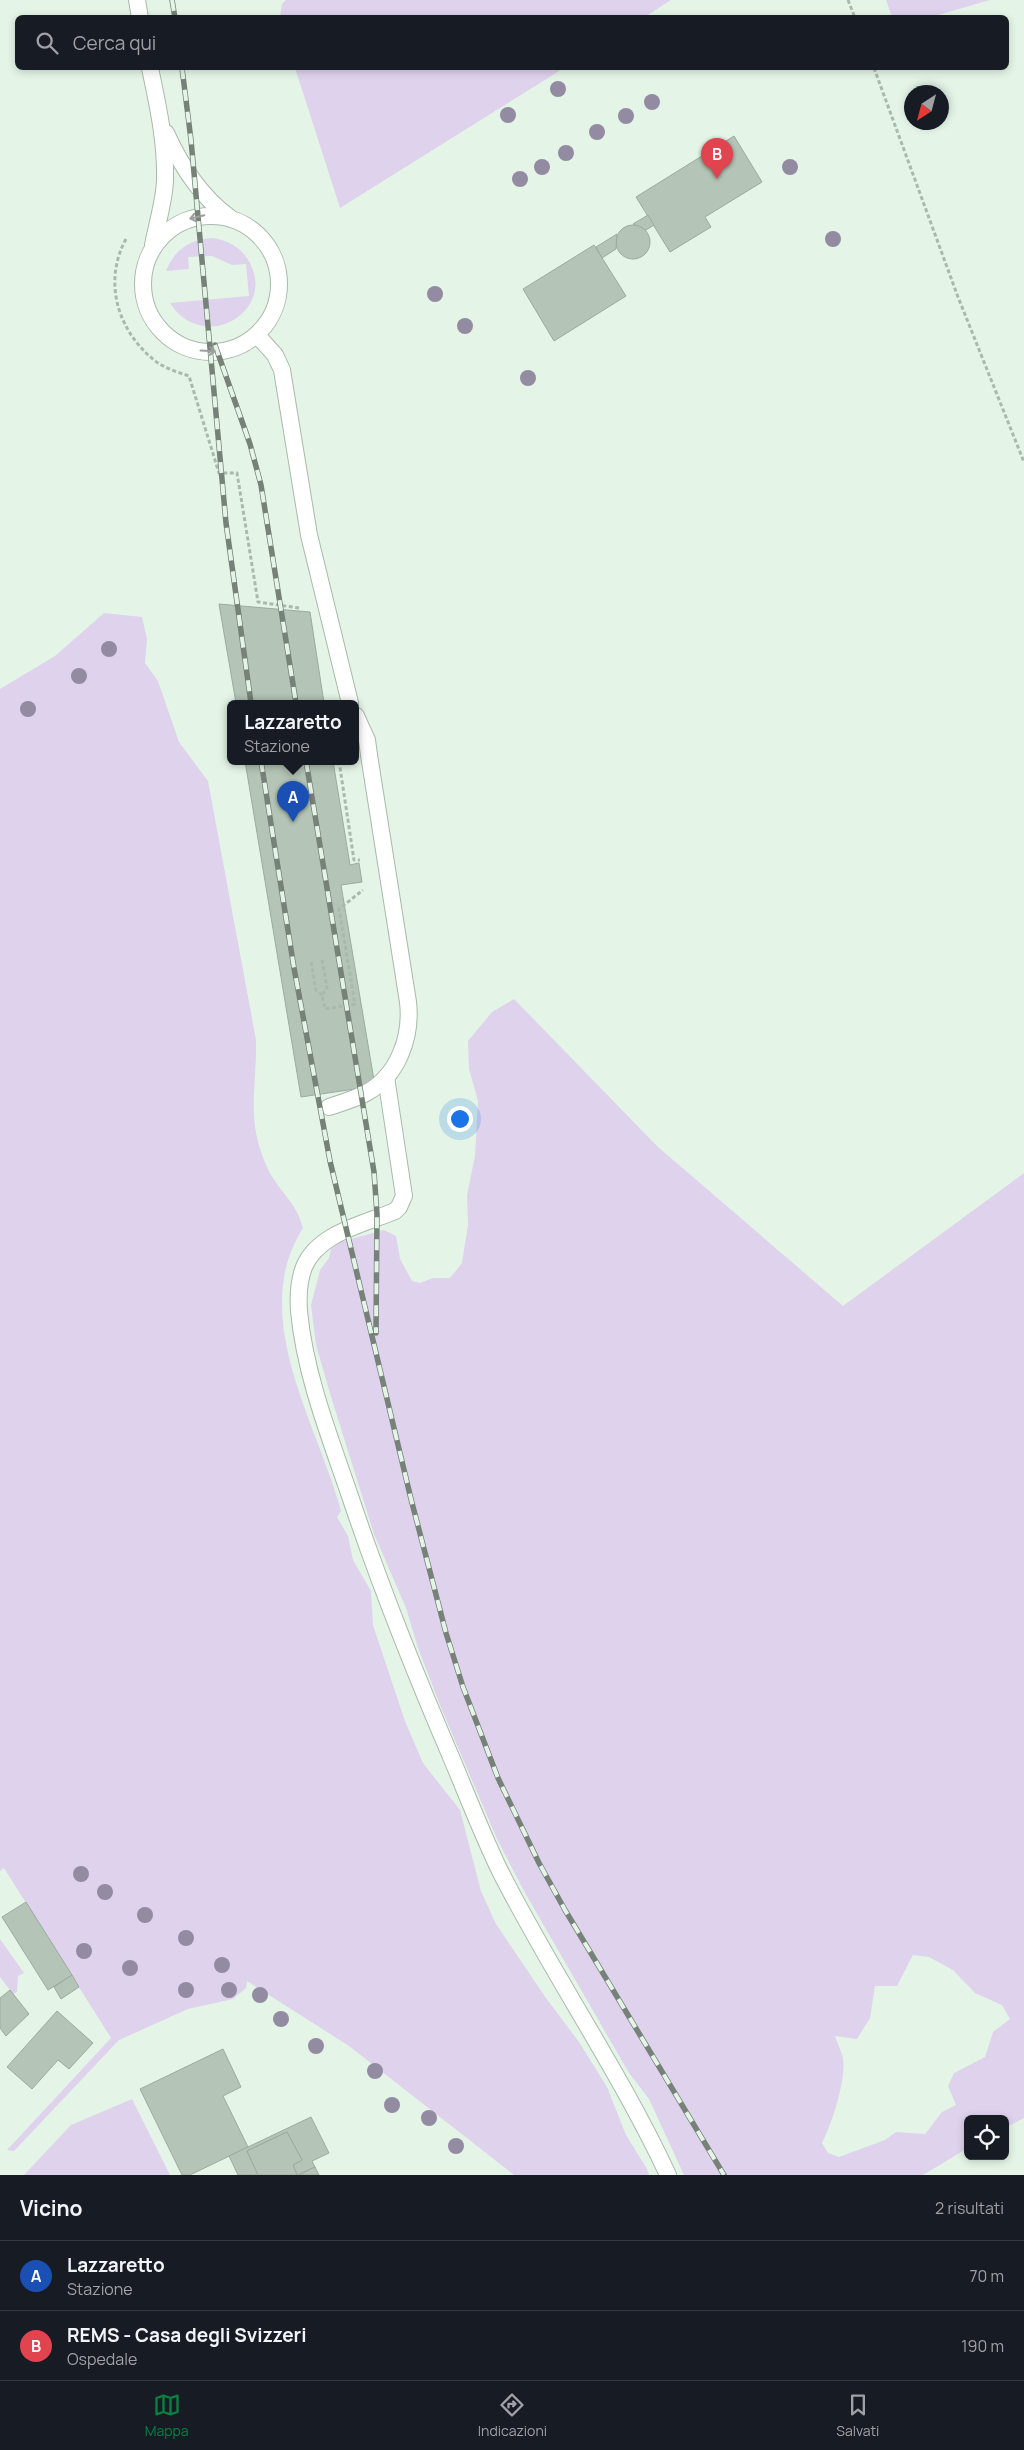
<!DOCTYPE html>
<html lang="it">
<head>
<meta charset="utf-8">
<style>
	body { margin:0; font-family:Manrope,sans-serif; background:#20242c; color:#f1f3f6 }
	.controls { position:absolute; right:15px; bottom:15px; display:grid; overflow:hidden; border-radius:8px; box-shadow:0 2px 8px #0003 }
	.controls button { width:45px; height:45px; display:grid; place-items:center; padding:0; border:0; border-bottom:1px solid #363941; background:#171b24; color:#f1f3f6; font:25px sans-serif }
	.compass { position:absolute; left:904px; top:85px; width:45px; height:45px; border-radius:50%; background:#171b24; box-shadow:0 2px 8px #0003; rotate:216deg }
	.you { position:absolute; left:459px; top:1118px; width:18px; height:18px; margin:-12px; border:4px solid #fff; border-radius:50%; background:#1a73e8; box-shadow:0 0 0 8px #1a73e833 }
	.badge { display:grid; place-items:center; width:32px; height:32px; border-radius:50%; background:#0b8043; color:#fff; font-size:16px; font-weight:700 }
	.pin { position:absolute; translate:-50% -41px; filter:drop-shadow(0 1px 2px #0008) }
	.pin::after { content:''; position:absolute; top:26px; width:18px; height:15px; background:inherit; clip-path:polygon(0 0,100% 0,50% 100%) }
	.popup { position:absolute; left:227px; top:700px; width:132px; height:65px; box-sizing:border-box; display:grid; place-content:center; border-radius:8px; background:#171b24; filter:drop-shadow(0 1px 4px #0005); font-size:16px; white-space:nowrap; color:#9ea1a6 }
	.popup b { font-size:19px; color:#f1f3f6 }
	.popup::after { content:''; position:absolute; left:50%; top:100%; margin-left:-10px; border:10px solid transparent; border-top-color:#171b24 }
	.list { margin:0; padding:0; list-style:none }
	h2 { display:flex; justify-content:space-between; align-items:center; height:65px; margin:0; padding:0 20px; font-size:21px }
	h2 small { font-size:16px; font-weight:400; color:#9ea1a6 }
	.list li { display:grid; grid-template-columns:32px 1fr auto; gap:15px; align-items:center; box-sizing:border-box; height:70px; padding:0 20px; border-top:1px solid #363941 }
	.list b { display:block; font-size:19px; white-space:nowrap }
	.list p { margin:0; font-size:16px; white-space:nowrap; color:#9ea1a6 }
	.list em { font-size:16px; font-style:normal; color:#9ea1a6 }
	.icon { flex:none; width:28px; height:28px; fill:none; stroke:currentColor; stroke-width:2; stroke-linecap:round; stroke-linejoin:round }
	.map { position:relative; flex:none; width:1024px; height:2175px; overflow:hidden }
	.search { position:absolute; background:#171b24; box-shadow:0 2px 8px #0003; left:15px; right:15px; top:15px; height:55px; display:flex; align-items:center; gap:12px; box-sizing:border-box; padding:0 18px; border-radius:8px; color:#9ea1a6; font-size:19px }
	.sheet { height:205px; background:#171b24 }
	nav { display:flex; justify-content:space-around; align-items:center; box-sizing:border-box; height:70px; border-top:1px solid #363941; background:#171b24; font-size:14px; color:#9ea1a6 }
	nav a { display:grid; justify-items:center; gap:2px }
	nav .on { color:#0b8043 }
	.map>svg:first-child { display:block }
</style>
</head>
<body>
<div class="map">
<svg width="1024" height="2175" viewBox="0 0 1024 2175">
	<rect width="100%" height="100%" fill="#e4f5e7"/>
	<g fill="#dfd2ed" fill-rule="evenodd">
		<path d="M286,0H671L643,18L280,17L282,4Z"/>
		<path d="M886,0H990L931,17H892Z"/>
		<path d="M295,68H564L340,208Z"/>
		<path d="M213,238C230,241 242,248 250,263C276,313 202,354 170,303L249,296L246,264L232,265L212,256L188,257L189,269L166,271C174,250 190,239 213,238Z"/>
		<path d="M104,613L142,617L147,639L145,663L158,681L179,742L208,781L256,1040C257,1090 245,1121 268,1169C279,1192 296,1201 303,1228C247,1316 318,1424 341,1511L337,1517L348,1536L353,1560L371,1591L373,1625L405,1721L423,1763L460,1810L481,1891L496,1924L546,1998L579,2042L607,2087L626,2135L647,2169L649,2175H514L349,2046L247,1981L246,1988L233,1999L188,2009L119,2040L14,2151L7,2150L111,2038L4,1868L0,1871V689L55,656Z"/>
		<path d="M514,999L658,1147L843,1306L1024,1173V2118L1005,2128V2119H968V2148L923,2175H684L649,2099L629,2073L525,1893L497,1839L442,1710L418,1648L406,1608L374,1534L332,1400L316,1345L311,1305L320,1270L329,1258L331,1249L340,1242L384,1230L396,1236L400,1259L412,1281L420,1283L433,1278H450L462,1263L468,1225L467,1195L475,1156L478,1101L469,1069L468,1041L492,1012ZM913,1955L929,1957L953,1970L975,1993L1002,2005L1010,2019L993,2032L985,2057L954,2073L948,2086L956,2105L942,2112L925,2134L896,2132L885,2140L839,2157L828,2153L822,2143C832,2123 846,2081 843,2059C842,2052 837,2043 835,2036L857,2039L870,2018L875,1986H897Z"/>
		<path d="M0,1939L24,1973L18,1976L17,1992L13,1994L0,1977Z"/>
		<path d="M132,2099L170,2175H24L71,2125Z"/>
	</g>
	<g fill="#b4c4b7" stroke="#9bab9e">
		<path d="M734,136L762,182L705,217L711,227L670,252L636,197Z"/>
		<path d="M648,215L654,225L646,230L633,224Z"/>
		<circle cx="633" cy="242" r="17"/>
		<path d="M617,234L616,249L602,258L596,247Z"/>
		<path d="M594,245L626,296L554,341L523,289Z"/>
		<path d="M219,604L310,612L324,703H236Z"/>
		<path d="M245,761H333L350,865L359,863L362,882L341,885L375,1086L301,1097Z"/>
		<path d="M26,1902L72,1975L48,1990L2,1917Z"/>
		<path d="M72,1975L79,1987L61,1999L54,1987Z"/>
		<path d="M10,1990L29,2014L6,2036L0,2028V1998Z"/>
		<path d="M57,2011L93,2043L69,2069L58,2060L32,2089L7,2067Z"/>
		<path d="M223,2049L241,2087L223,2096L248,2147L190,2175H182L140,2089Z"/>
		<path d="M311,2117L329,2153L312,2161L315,2167L297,2175L293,2165L302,2160L287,2132L247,2151L258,2175H238L229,2156Z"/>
		<path d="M287,2132L302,2160L293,2165L297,2175H258L247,2151Z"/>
		<path d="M315,2167L319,2175H299Z"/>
	</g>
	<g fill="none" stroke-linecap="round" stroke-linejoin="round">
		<defs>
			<g id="service">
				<path d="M137,0L140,18"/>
				<path d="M150,68C158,106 166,142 165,181C164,202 157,224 153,245"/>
				<path d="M166,133C181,166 200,196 229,217"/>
				<circle cx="211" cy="284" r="68"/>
				<path d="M257,335L275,355L282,370L309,535L350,703"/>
				<path d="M386,1077L404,1196L399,1207L395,1211C364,1224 318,1233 304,1267C299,1280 298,1297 299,1311C305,1376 331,1440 352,1502C382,1591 417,1678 454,1764C469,1800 483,1836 500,1871C552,1974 619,2070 668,2175"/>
				<path d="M329,1107C341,1103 355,1099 366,1093C398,1076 412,1037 408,1002L369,755L367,740L356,716"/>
			</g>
		</defs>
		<use href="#service" stroke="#a9b9ab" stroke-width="18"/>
		<g stroke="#abb9ad" stroke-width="3" stroke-dasharray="4 2.5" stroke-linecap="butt">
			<path d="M848,0L855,18"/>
			<path d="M874,68L958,297L1024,462"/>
			<path d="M126,239C103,281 117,330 154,360C164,368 177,372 189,376L219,473H237L258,602L299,608"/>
			<path d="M339,761L354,860H360"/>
			<path d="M322,960L327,988L322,995L325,1009L355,1004L339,909L363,890"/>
			<path d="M311,962L316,990L322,995"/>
		</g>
		<use href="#service" stroke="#fff" stroke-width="16"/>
		<defs>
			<g id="rail">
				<path d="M172,0L175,18"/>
				<path d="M182,68L191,140L226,523L251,703"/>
				<path d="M215,345L250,444L261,485L296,703"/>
				<path d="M261,761L294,968L330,1161L411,1499L446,1633L463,1687L498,1778L539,1863L565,1910L724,2175"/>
				<path d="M306,761L374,1172L377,1214L376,1333"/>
			</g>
		</defs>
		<use href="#rail" stroke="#768178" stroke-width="5.5"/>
		<use href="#rail" stroke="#e4f5e7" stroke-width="4" stroke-dasharray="11" stroke-linecap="butt"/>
	</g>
	<g fill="#928ba1">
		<circle cx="558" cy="89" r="8"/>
		<circle cx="652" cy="102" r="8"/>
		<circle cx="508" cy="115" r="8"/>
		<circle cx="626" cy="116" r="8"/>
		<circle cx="597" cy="132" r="8"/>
		<circle cx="566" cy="153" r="8"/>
		<circle cx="542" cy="167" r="8"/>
		<circle cx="790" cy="167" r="8"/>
		<circle cx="520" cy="179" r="8"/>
		<circle cx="833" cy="239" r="8"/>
		<circle cx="435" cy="294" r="8"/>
		<circle cx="465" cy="326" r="8"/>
		<circle cx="528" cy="378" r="8"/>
		<circle cx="109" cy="649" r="8"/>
		<circle cx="79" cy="676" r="8"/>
		<circle cx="28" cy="709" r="8"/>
		<circle cx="81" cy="1874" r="8"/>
		<circle cx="105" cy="1892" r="8"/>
		<circle cx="145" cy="1915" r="8"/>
		<circle cx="186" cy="1938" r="8"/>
		<circle cx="84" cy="1951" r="8"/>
		<circle cx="222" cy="1965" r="8"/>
		<circle cx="130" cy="1968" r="8"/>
		<circle cx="186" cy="1990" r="8"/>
		<circle cx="229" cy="1990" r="8"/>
		<circle cx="260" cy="1995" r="8"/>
		<circle cx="281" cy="2019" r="8"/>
		<circle cx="316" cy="2046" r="8"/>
		<circle cx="375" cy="2071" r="8"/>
		<circle cx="392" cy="2105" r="8"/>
		<circle cx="429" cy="2118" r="8"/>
		<circle cx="456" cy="2146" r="8"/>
	</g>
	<defs><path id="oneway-shaft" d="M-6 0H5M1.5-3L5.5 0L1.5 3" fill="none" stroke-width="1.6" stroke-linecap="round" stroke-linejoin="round" transform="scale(1.25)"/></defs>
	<g stroke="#9b9e9c">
		<use href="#oneway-shaft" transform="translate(197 217) rotate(167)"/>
		<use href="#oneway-shaft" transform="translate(208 351) rotate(3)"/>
	</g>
</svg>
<div class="controls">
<button><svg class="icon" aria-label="locate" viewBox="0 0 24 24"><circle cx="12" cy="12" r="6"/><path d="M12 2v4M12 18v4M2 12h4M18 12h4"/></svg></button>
</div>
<svg class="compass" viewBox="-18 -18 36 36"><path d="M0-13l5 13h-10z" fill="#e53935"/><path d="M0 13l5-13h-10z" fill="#9ea1a6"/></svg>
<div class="you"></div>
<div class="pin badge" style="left:293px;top:822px;background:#1a4fb4">A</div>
<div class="popup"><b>Lazzaretto</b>Stazione</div>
<div class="pin badge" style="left:717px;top:179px;background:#e0444e">B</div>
<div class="search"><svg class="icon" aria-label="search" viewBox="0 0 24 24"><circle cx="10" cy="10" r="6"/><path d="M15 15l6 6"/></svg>Cerca qui</div>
</div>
<section class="sheet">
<h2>Vicino<small>2 risultati</small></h2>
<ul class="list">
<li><span class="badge" style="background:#1a4fb4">A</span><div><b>Lazzaretto</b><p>Stazione</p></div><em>70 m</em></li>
<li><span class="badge" style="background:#e0444e">B</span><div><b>REMS - Casa degli Svizzeri</b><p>Ospedale</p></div><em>190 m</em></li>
</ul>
</section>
<nav>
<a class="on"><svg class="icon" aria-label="map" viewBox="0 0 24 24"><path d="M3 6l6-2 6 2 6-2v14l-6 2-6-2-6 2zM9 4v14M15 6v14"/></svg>Mappa</a>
<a><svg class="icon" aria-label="directions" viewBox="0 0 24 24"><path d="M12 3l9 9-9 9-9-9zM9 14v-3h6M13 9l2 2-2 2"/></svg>Indicazioni</a>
<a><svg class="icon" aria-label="saved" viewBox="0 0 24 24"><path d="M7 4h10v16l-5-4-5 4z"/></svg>Salvati</a>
</nav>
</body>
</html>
